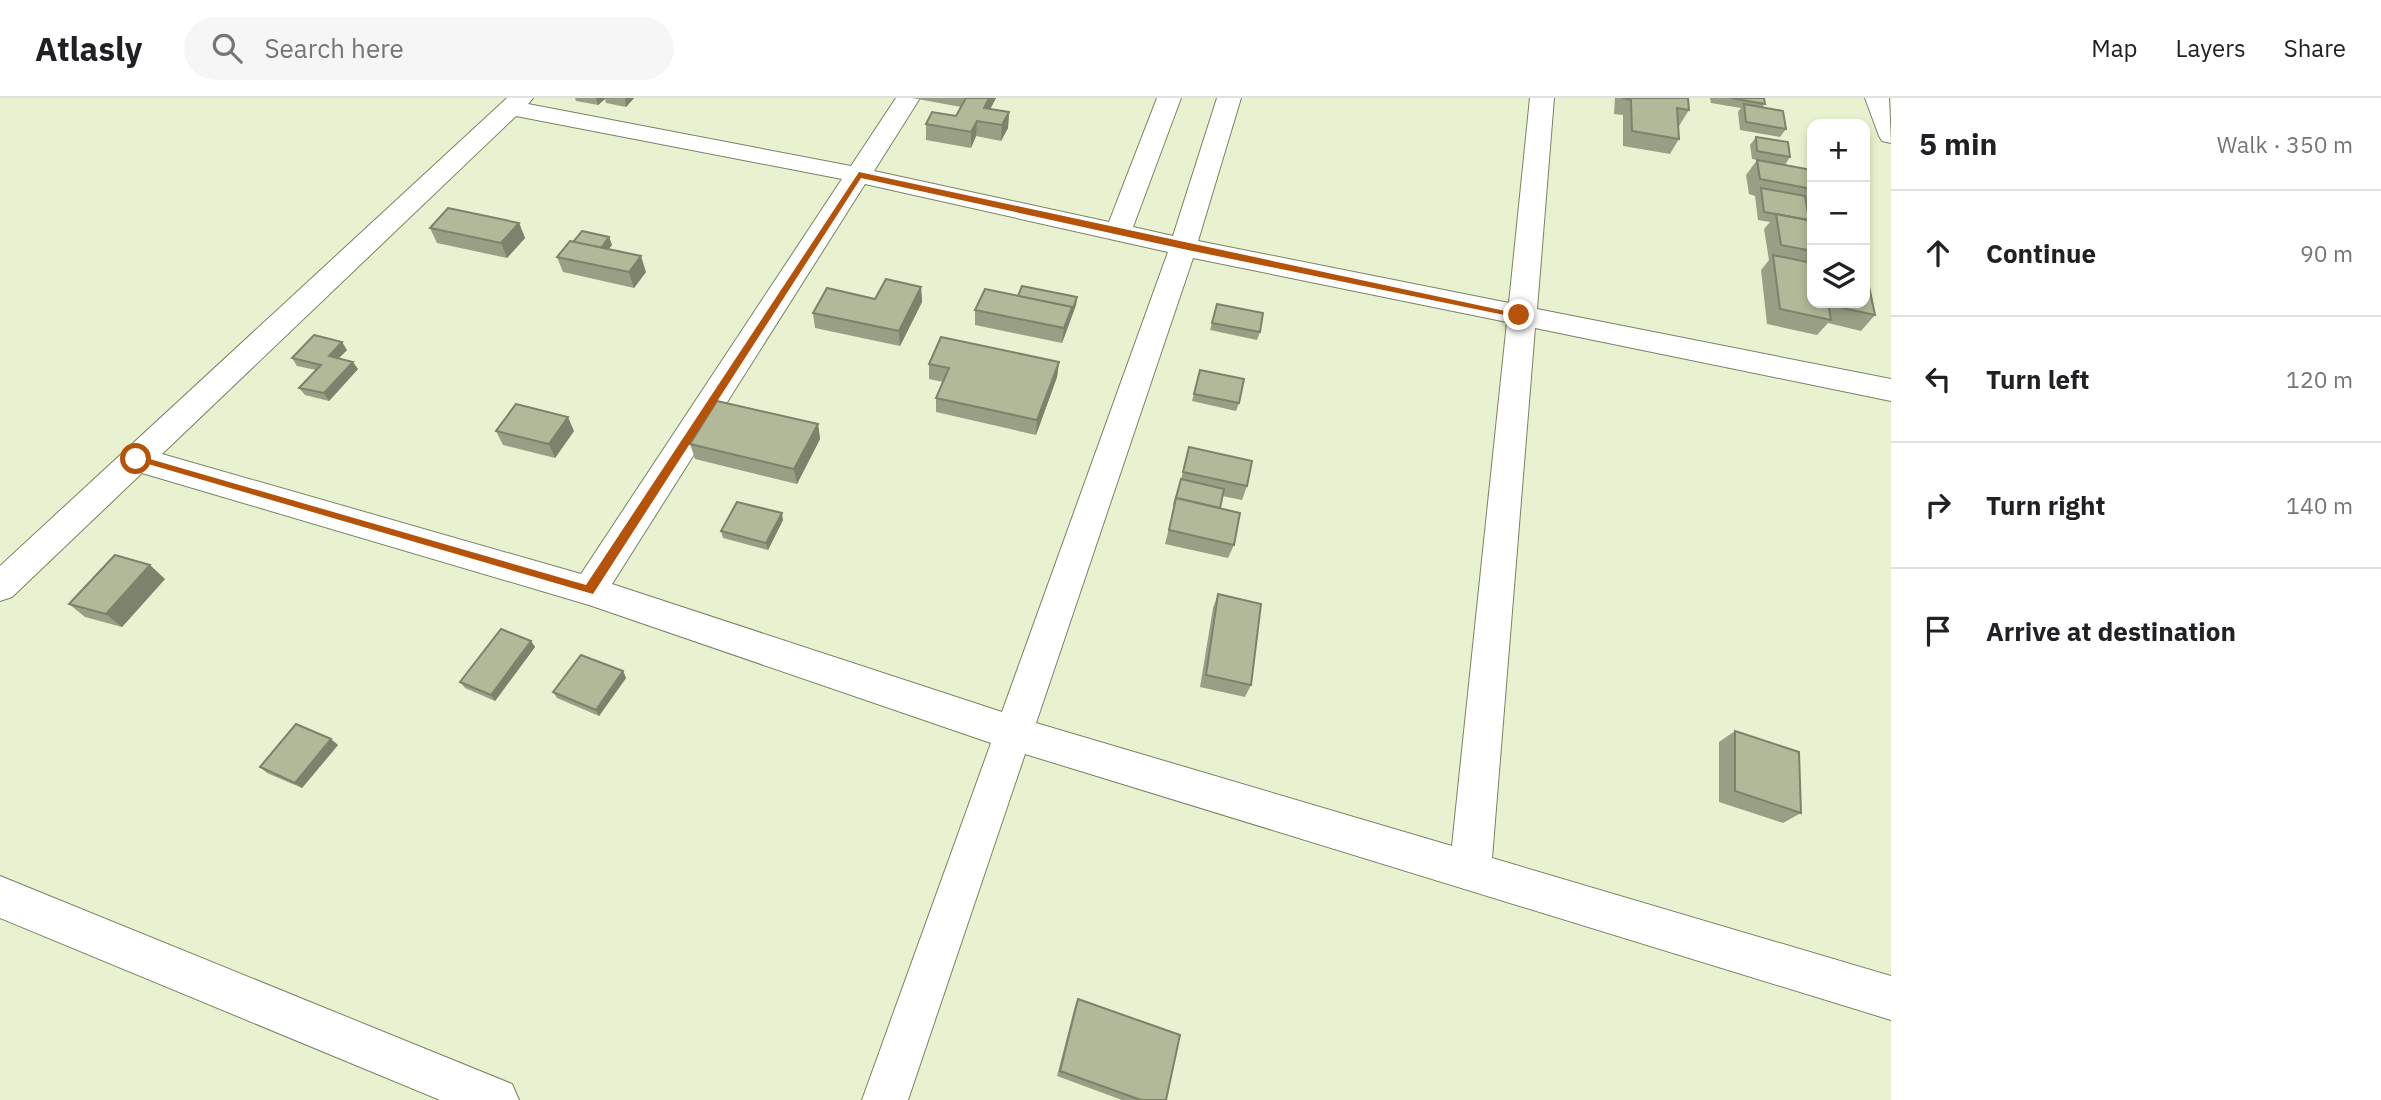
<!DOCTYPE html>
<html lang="en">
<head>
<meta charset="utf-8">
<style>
	body { margin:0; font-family:"IBM Plex Sans",sans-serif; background:#f6f6f6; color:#202124 }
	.controls { position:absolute; right:21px; top:21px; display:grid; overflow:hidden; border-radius:14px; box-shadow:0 4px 10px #0003 }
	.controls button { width:63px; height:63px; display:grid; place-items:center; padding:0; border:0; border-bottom:2px solid #e0e0e0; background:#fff; color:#202124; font:35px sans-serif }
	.stop { position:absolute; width:21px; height:21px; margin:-16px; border:5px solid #b45309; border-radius:50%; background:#fff }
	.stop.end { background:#b45309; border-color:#fff; box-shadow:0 2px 7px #0008 }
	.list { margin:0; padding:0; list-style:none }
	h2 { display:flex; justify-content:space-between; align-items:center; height:91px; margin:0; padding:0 28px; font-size:30px }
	h2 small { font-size:23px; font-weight:400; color:#757577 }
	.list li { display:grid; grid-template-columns:46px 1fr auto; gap:21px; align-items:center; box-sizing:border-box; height:126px; padding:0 28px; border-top:2px solid #e0e0e0 }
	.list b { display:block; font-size:26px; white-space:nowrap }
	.list em { font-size:23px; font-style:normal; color:#757577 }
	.icon { flex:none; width:38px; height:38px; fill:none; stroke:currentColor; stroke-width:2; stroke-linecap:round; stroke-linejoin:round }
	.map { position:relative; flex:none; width:1891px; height:1002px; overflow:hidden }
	header { display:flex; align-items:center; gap:42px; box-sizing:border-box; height:98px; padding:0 35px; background:#fff; border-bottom:2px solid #e0e0e0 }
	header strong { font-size:33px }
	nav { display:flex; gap:38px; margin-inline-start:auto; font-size:24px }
	.search { width:490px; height:63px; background:#f6f6f6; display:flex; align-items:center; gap:18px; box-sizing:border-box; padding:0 24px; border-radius:38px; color:#757577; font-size:26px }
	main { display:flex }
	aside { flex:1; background:#fff }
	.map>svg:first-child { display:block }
</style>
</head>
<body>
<header>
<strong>Atlasly</strong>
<div class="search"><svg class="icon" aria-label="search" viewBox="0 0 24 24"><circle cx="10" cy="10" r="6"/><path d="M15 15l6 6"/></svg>Search here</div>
<nav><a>Map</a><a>Layers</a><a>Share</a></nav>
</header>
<main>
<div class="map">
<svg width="1891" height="1002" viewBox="0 0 1891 1002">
	<rect width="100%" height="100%" fill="#e9f2d0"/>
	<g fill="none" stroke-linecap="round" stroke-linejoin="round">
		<defs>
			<g id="street">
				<path d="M507,0H533L528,6L851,68L896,0H920L874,73L1109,124L1157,0H1181L1133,129L1173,138L1217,0H1241L1198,143L1509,205L1530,0H1554L1537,211L1891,281V303L1535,230L1492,760L1891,878V922L1025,656L908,1002H862L991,645L589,507L142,375L12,499L0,503V468ZM516,18L842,81L581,476L162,356ZM865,86L1168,154L1002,614L612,486ZM1193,160L1507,224L1452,748L1036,625Z"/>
				<path d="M1865,0H1889L1891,45L1882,43L1879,38Z"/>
				<path d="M0,778L512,986L519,1002H440L0,820Z"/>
			</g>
		</defs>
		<use href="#street" stroke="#7a8263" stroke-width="2"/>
		<use href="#street" fill="#fff" fill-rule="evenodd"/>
	</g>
	<g fill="#989f84">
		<path d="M575,0H634L626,9L606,5L605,1L598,7L576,3Z"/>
		<path d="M912,0H996L990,11L1009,14L1008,30L1001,43L976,38L971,50L926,42V26L956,18L961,9Z"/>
		<path d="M1615,0H1688L1689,12L1679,28H1678L1679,41L1670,56L1623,48V17L1614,16Z"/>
		<path d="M1710,0H1764L1765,6L1762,9L1786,31L1780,39L1740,32L1738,14L1741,10L1711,5Z"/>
		<path d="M1756,39L1790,59L1785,67L1812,72V96L1806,104L1809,122L1812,123V205H1865L1875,217L1861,233L1828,225L1817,237L1767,226L1761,172L1769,162L1764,131L1770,124L1758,122L1755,98L1749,96L1746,77L1757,62L1752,61L1750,47Z"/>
		<path d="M519,125L525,140L507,160L437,145L430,130Z"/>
		<path d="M609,139L612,147L608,151L646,174L634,190L563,174L557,159Z"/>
		<path d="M921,189L922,204L900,248L815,230L813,215Z"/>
		<path d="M1018,198L1077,199L1076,207L1062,245L975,227V212Z"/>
		<path d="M1217,206L1260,234L1257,242L1210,232Z"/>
		<path d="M347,252L339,260L358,271L329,303L305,297L299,290L316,272L297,268L292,260Z"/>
		<path d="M1059,264L1057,279L1036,337L936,314V300L943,284L929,281V266Z"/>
		<path d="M1200,272L1239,305L1236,313L1192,303Z"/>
		<path d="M818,326L820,341L797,386L695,361L690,346Z"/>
		<path d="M496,333H574L555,360L503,347Z"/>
		<path d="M1189,349L1247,388L1242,402L1222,398L1220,410L1234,447L1228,460L1165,446Z"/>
		<path d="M783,422L768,452L723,440L721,433Z"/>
		<path d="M165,481L122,529L85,519L69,506Z"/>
		<path d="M1218,496L1251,587L1245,599L1200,589L1213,510Z"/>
		<path d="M531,543L535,549L495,603L465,590L460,584Z"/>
		<path d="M623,573L626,580L599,618L557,600L553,594Z"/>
		<path d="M1735,633L1801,715L1783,725L1719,704V644Z"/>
		<path d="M338,647L302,690L267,675L260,669Z"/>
		<path d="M1078,901L1166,1002H1122L1057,978L1075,908Z"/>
	</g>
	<g fill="#7c826b">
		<path d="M596,0H605V1L598,7Z"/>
		<path d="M625,0H634L626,9Z"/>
		<path d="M989,0H996L983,25L984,10Z"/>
		<path d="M1009,14L1008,30L1001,43L1002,27Z"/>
		<path d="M977,23L976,38L971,50V34Z"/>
		<path d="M519,125L525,140L507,160L501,145Z"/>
		<path d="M609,139L612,147L602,160L599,152Z"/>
		<path d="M641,158L646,174L634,190L629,174Z"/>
		<path d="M921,189L922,204L900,248L899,233Z"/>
		<path d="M1077,199L1076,207L1062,245L1064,230L1072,209Z"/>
		<path d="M342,244L347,252L334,265L329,258Z"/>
		<path d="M353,264L358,271L329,303L324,295Z"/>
		<path d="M1059,264L1057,279L1036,337L1037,322Z"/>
		<path d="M568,319L574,333L555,360L549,346Z"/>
		<path d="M818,326L820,341L797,386L794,371Z"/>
		<path d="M782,415L783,422L768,452L766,445Z"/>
		<path d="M150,467L165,481L122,529L106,516Z"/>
		<path d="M531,543L535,549L495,603L491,597Z"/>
		<path d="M623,573L626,580L599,618L596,612Z"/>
		<path d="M331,641L338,647L302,690L295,685Z"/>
	</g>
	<g fill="#b1b999" stroke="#7c826b" stroke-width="2">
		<path d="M966,0H989L984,10L1009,14L1002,27L977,23L971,34L926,26L932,14L956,18Z"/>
		<path d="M1623,0H1688L1689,12L1677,10L1679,41L1632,33L1631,2Z"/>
		<path d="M1731,0H1764L1765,6Z"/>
		<path d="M1744,6L1783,13L1786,31L1746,24Z"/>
		<path d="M1756,39L1788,44L1790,59L1757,53Z"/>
		<path d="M1757,62L1812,72V91L1760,81Z"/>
		<path d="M1761,90L1805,98L1809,122L1764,114Z"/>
		<path d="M448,110L519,125L501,145L430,130Z"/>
		<path d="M1776,116L1812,123V153L1781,147Z"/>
		<path d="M582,133L609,139L601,150L573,144Z"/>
		<path d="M570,143L641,158L629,174L557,159Z"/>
		<path d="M1773,157L1812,165V205H1828L1831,222L1780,211Z"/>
		<path d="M1865,169L1875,217L1842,210L1841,206L1833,205H1865Z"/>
		<path d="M886,181L921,189L899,233L813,215L827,190L875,201Z"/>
		<path d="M1022,188L1077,199L1071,216L1072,209L1018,198Z"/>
		<path d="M985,191L1072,209L1064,230L975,212Z"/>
		<path d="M1217,206L1263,215L1260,234L1212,225Z"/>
		<path d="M314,237L342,244L329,258L353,264L324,295L299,290L321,267L292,260Z"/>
		<path d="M941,239L1059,264L1037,322L936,300L949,270L929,266Z"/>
		<path d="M1200,272L1244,281L1239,305L1194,296Z"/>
		<path d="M717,303L818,326L794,371L690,346Z"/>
		<path d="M516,306L568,319L549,346L496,333Z"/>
		<path d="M1189,349L1252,363L1247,388L1183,374Z"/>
		<path d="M1181,381L1224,391L1220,410L1176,400L1174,407Z"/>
		<path d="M1176,400L1240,415L1234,447L1169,432Z"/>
		<path d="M737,404L782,415L766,445L721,433Z"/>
		<path d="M115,457L150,467L106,516L69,506Z"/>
		<path d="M1218,496L1261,506L1251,587L1206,577Z"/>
		<path d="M501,531L531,543L491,597L460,584Z"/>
		<path d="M581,557L623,573L596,612L553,594Z"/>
		<path d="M296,626L331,641L295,685L260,669Z"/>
		<path d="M1735,633L1799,654L1801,715L1735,693Z"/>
		<path d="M1078,901L1180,937L1166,1002H1141L1060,973Z"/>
	</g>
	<path fill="#b45309" d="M859,74L1524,217L1519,220L1183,151L861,80L593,496L131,361L136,357L586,487Z"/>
</svg>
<div class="controls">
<button>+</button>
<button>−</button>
<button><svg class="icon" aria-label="layers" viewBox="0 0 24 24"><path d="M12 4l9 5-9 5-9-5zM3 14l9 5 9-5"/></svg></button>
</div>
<div class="stop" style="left:136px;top:361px"></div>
<div class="stop end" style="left:1519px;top:217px"></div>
</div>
<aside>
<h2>5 min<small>Walk · 350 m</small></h2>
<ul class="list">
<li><svg class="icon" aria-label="ahead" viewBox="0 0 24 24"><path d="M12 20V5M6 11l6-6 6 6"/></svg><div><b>Continue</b></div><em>90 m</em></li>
<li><svg class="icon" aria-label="left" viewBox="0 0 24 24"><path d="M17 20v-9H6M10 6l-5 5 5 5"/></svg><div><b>Turn left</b></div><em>120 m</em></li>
<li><svg class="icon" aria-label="right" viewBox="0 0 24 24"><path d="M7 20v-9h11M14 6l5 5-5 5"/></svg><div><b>Turn right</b></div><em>140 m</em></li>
<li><svg class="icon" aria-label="arrive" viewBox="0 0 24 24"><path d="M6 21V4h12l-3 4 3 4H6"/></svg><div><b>Arrive at destination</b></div></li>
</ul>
</aside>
</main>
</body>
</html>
